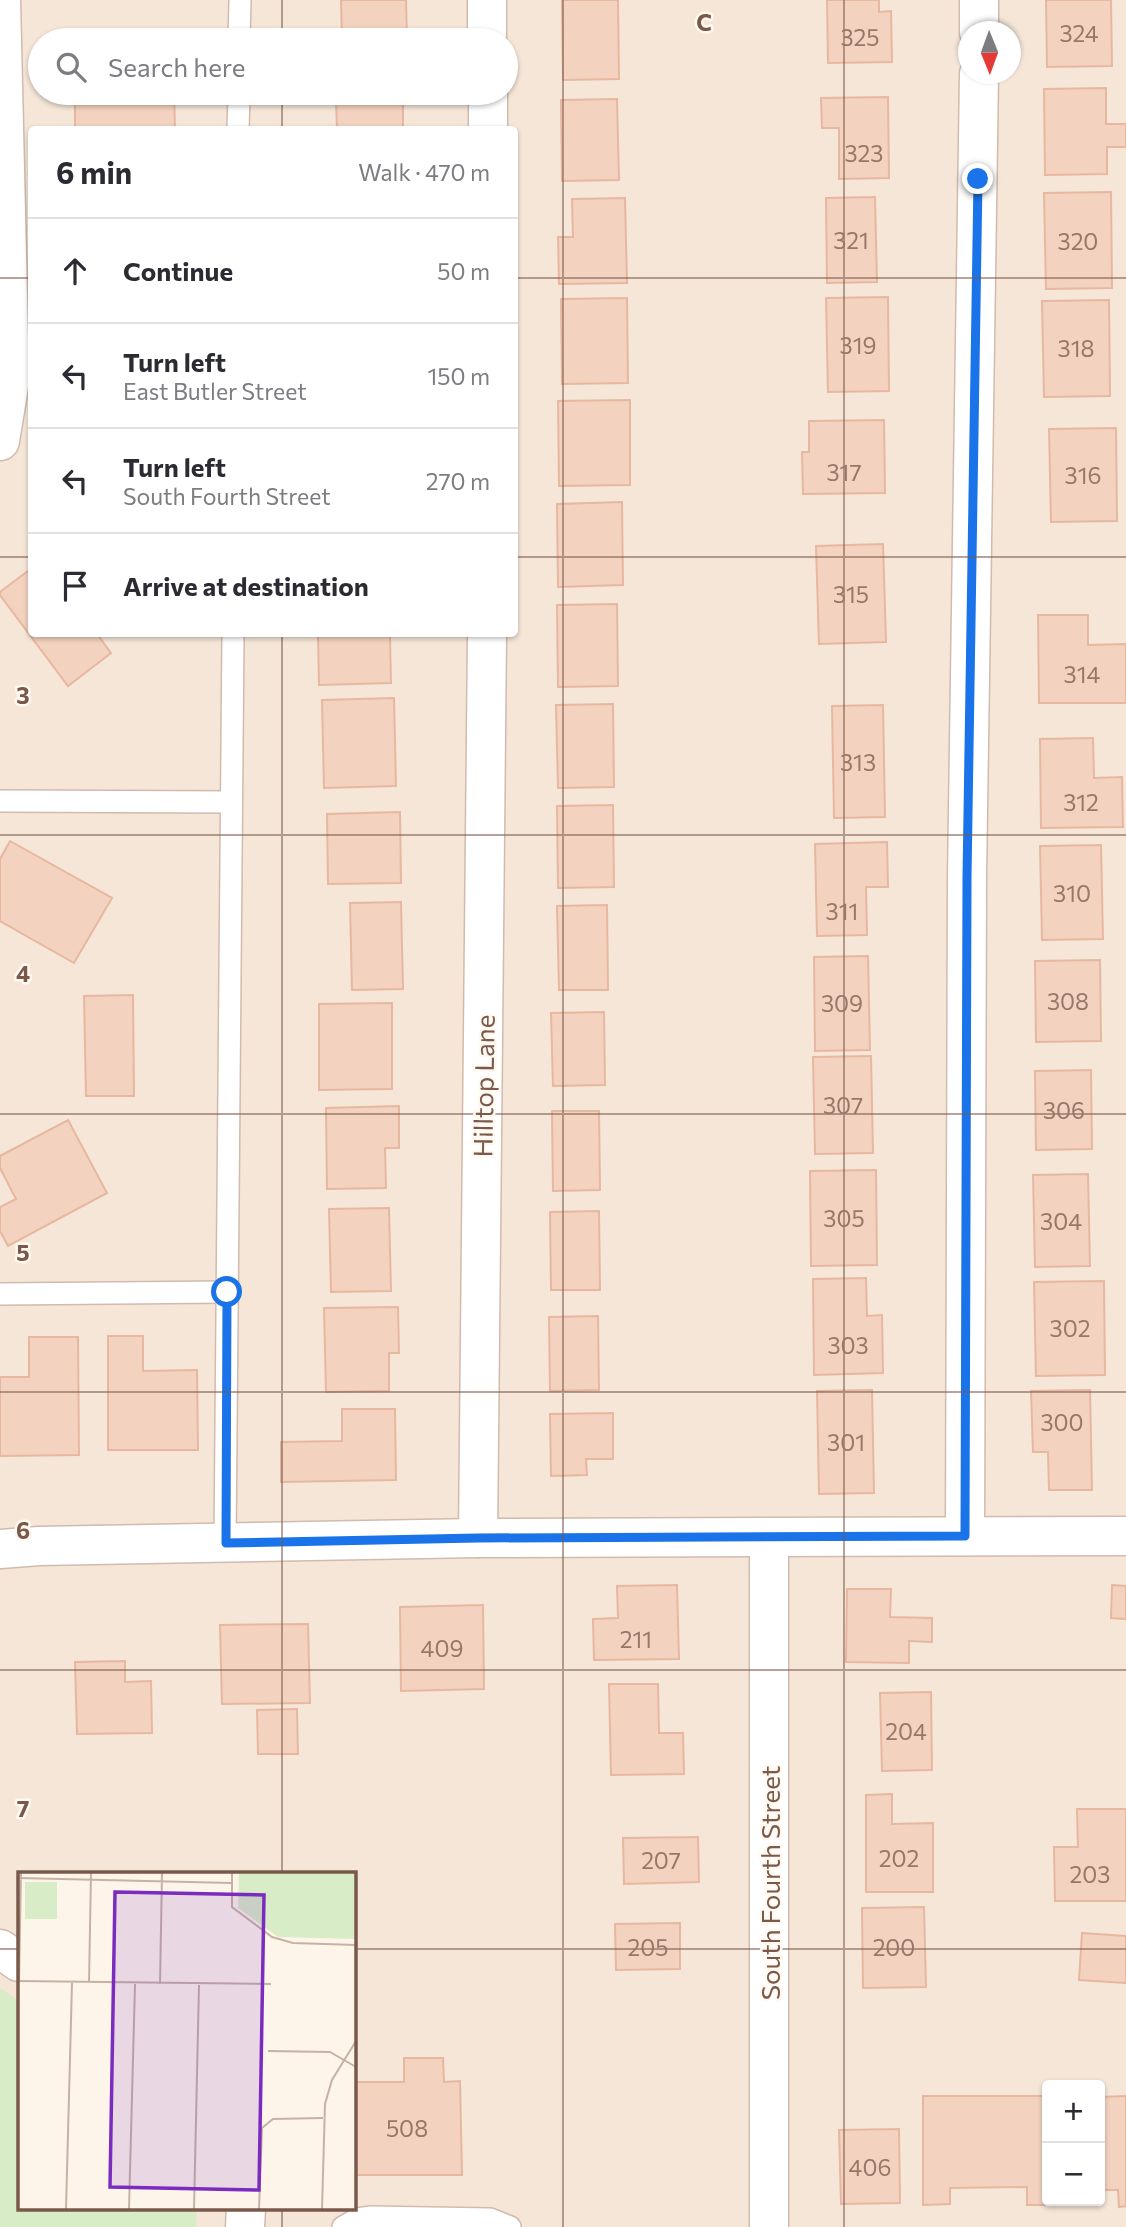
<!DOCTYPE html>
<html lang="en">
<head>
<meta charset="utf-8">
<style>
	body { margin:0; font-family:Commissioner,sans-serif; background:#f2f2f3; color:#2b2b33 }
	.controls { position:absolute; right:21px; bottom:21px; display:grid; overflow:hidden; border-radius:7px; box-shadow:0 2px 5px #0004 }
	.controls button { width:63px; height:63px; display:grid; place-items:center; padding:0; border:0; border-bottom:2px solid #e1e1e2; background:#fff; color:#2b2b33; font:35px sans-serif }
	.compass { position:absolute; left:958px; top:21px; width:63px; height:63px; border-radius:50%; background:#fff; box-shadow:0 2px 5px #0004; rotate:179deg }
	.stop { position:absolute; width:21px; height:21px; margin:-16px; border:5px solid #1a73e8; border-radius:50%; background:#fff }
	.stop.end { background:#1a73e8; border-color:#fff; box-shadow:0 2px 7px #0008 }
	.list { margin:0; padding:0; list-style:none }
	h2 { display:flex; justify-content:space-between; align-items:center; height:91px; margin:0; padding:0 28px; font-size:30px }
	h2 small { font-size:23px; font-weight:400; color:#7c7c81 }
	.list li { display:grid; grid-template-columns:46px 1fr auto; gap:21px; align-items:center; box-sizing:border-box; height:105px; padding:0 28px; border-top:2px solid #e1e1e2 }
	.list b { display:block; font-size:26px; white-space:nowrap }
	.list p { margin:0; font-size:23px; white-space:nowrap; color:#7c7c81 }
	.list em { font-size:23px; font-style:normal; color:#7c7c81 }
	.icon { flex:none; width:38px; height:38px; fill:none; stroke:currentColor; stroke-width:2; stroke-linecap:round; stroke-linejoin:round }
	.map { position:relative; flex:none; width:1126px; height:2227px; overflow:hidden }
	.search { position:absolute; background:#fff; box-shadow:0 2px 5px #0004; left:28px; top:28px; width:490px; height:77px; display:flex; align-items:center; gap:18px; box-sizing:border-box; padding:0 24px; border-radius:38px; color:#7c7c81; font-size:26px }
	.panel { position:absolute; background:#fff; box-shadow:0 2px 5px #0004; left:28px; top:126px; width:490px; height:511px; border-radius:7px }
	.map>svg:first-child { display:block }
</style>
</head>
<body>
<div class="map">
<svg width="1126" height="2227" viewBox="0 0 1126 2227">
	<rect width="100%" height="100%" fill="#fdf5ea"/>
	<path fill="#f5e6d8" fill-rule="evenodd" d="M0,0H1126V2227H0ZM968,32H1010V74H968ZM40,40H506V93H40ZM32,130H514V634H32ZM19,1874H354V2208H19ZM1047,2085H1100V2201H1047Z"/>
	<path fill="#d8ecc7" d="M0,1988L19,2001V2208H197L196,2227H0Z"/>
	<g fill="#f4d2c0" stroke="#e7b7a0" stroke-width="2">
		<path d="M341,0H406L407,40H342Z"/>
		<path d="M562,0H618L619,79L563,80Z"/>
		<path d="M827,0H879V12L891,11L892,62L828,63Z"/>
		<path d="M1046,0H1111L1112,66L1047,67Z"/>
		<path d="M1106,88V124H1126V147H1107V174L1045,175L1044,89Z"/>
		<path d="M75,93H174L175,130H75Z"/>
		<path d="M403,97V130H337L336,98Z"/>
		<path d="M888,97L889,178L839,179V128H822L821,98Z"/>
		<path d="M617,99L619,180L562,181L561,100Z"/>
		<path d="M1111,192L1112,288L1046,289L1044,193Z"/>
		<path d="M875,197L877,282L827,283L826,198Z"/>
		<path d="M625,198L627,283L559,284L558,237H573L572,199Z"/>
		<path d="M888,297L889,391L828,392L826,298Z"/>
		<path d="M627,298L628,383L562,384L561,299Z"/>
		<path d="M1109,300L1110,396L1044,397L1042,301Z"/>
		<path d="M630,400V485L559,486L558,401Z"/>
		<path d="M884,420L885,493L803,494L802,452H809V421Z"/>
		<path d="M1116,428L1117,521L1051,522L1049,429Z"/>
		<path d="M622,502L623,585L558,587L557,504Z"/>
		<path d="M883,544L886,642L819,644L816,546Z"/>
		<path d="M32,568V634H97L111,653L68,686L0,595V592Z"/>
		<path d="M617,604L618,686L558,687L557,605Z"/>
		<path d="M1038,615H1088V645L1126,644V703H1039Z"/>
		<path d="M318,634H390L391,683L319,685Z"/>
		<path d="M394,698L396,786L324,788L322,700Z"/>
		<path d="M613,704L614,787L558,788L556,705Z"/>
		<path d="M883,705L885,817L834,818L832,706Z"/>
		<path d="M1093,738L1094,778L1122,777L1123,827L1041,828L1040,739Z"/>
		<path d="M613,805L614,887L558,888L557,806Z"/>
		<path d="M400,812L401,883L328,884L327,814Z"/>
		<path d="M10,841L112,898L74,963L0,921V859Z"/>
		<path d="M887,842L888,887H866L867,935L817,936L815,844Z"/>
		<path d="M1101,845L1103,939L1042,940L1040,846Z"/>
		<path d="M401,902L403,989L352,990L350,903Z"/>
		<path d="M607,905L608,990H559L557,906Z"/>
		<path d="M868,956L870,1050L815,1051L814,957Z"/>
		<path d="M1100,960L1101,1041L1036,1042L1035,961Z"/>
		<path d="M133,995L134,1096H86L84,996Z"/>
		<path d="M392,1003V1089L319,1090V1004Z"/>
		<path d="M604,1012L605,1085L553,1086L551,1013Z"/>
		<path d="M871,1056L873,1153L815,1154L813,1057Z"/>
		<path d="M1091,1070L1092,1149L1036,1150L1035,1071Z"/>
		<path d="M399,1106V1148H385L386,1188L327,1189L326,1108Z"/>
		<path d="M552,1111H599L600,1190L553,1191Z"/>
		<path d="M68,1120L107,1193L8,1246L0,1231V1207L16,1199L0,1168V1156Z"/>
		<path d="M876,1170L877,1265L811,1266L810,1171Z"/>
		<path d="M1088,1174L1090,1266L1035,1267L1033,1175Z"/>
		<path d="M389,1208L391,1291L331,1292L329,1209Z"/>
		<path d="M599,1211L600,1290H551L550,1212Z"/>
		<path d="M866,1278L867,1316L882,1315L883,1373L814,1375L813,1279Z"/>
		<path d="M1104,1281L1105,1375L1036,1376L1034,1282Z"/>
		<path d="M398,1307L399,1353H389V1391L326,1392L324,1308Z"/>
		<path d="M598,1316L599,1390L550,1391L549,1317Z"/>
		<path d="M108,1336H143V1371L197,1370L198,1450H108Z"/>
		<path d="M29,1337H78L79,1455L0,1456V1377H29Z"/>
		<path d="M872,1390L874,1493L819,1494L817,1391Z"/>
		<path d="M1090,1390L1092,1490H1049L1048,1452H1033L1031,1391Z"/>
		<path d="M342,1409H395L396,1480L281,1482V1442L342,1441Z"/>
		<path d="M613,1413V1459H586L587,1475L551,1476L550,1414Z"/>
		<path d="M677,1585L679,1659L594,1660L593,1619L618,1618L617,1586Z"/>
		<path d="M1112,1585L1126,1586V1619L1111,1618Z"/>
		<path d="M847,1589H891L890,1617L932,1618V1642L909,1641V1663L846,1662Z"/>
		<path d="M483,1605L484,1689L401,1691L400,1607Z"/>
		<path d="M308,1624L310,1703L222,1704L220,1625Z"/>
		<path d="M125,1661V1682L151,1681L152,1733L77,1734L75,1662Z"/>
		<path d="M609,1684H658L659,1733H683L684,1774L611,1775Z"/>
		<path d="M931,1692L932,1770L882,1771L880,1693Z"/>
		<path d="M297,1709L298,1754H258L257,1710Z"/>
		<path d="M892,1794V1824L933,1823V1892H866V1795Z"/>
		<path d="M1077,1809H1126V1901H1055L1054,1847H1078Z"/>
		<path d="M698,1837L699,1882L624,1884L623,1838Z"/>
		<path d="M924,1907L926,1987L863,1988L862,1908Z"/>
		<path d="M680,1923V1969L616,1970L615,1924Z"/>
		<path d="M1082,1933L1126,1936V1983L1079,1980Z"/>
		<path d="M404,2058H443L444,2082L460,2081L462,2175H354V2082H404Z"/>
		<path d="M923,2096H1047V2201H1051V2205H1027V2187L950,2188V2204L923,2205Z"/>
		<path d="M1126,2096V2206L1119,2207L1118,2190H1100V2097Z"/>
		<path d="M899,2129L900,2203L841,2204L839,2130Z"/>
	</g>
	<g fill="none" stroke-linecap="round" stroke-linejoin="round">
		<defs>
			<g id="lane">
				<path d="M239,40L240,0"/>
				<path d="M238,130L239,93"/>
				<path d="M0,801L231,802"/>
				<path d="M0,1294L227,1292"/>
				<path d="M225,1543L233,634"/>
				<path d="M343,2227L357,2219L371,2217L490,2219L510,2227"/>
			</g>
			<g id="street">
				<path d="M487,0V40"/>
				<path d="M979,32V0"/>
				<path d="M488,93V130"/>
				<path d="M0,441L10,380L1,0"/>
				<path d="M965,1536L967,877L979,74"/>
				<path d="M478,1538L487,634"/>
				<path d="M0,1549L39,1546L478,1538L1126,1536"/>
				<path d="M0,1949L19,1962"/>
				<path d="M245,2227L246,2208"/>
				<path d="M769,2227V1538"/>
			</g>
		</defs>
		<use href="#lane" stroke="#d1bbae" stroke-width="24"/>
		<use href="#street" stroke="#d1bbae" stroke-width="41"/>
		<use href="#lane" stroke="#fff" stroke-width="21"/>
		<use href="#street" stroke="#fff" stroke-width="38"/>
	</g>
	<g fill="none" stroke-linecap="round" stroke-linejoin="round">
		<path stroke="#1a73e8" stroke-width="9" d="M227,1292L226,1543L478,1538L965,1536L967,877L978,179"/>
	</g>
	<path fill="none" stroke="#7a594b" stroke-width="2" stroke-opacity="0.55" d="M282,0V40M563,0V2227M844,0V2227M282,93V130M0,278H32M514,278H1126M0,557H32M514,557H1126M282,634V1874M0,835H1126M0,1114H1126M0,1392H1126M0,1670H1126M0,1949H19M354,1949H1126M282,2208V2227"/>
	<g text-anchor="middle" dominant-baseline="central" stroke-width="5" stroke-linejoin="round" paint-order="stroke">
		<g font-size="23" fill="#987768">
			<text x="1079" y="33">324</text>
			<text x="860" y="37">325</text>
			<text x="864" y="153">323</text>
			<text x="851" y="240">321</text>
			<text x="1078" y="241">320</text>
			<text x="858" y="345">319</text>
			<text x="1076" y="348">318</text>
			<text x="844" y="472">317</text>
			<text x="1083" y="475">316</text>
			<text x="851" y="594">315</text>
			<text x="1082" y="674">314</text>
			<text x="858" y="762">313</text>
			<text x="1081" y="802">312</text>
			<text x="1072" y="893">310</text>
			<text x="842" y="911">311</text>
			<text x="1068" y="1001">308</text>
			<text x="842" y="1003">309</text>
			<text x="843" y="1105">307</text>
			<text x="1064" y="1110">306</text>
			<text x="844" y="1218">305</text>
			<text x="1061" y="1221">304</text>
			<text x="1070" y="1328">302</text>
			<text x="848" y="1345">303</text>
			<text x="1062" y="1422">300</text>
			<text x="846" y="1442">301</text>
			<text x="636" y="1639">211</text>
			<text x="442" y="1648">409</text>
			<text x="906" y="1731">204</text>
			<text x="899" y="1858">202</text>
			<text x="661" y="1860">207</text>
			<text x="1090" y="1874">203</text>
			<text x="648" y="1947">205</text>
			<text x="894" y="1947">200</text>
			<text x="407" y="2128">508</text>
			<text x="870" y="2167">406</text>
		</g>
		<g font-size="26" fill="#7a594b" stroke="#fff9f1">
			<text transform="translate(483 1086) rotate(-89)">Hilltop Lane</text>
			<text transform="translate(769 1883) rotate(-90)">South Fourth Street</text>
		</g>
	</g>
	<g transform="translate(18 1872)">
		<rect width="338" height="338" fill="#fdf5ea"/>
		<path d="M221,1H338V67L260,65L220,36ZM7,10H39V47H7Z" fill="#d8ecc7"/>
		<path fill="none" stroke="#c5b2a5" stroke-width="2" d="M214,1V35L254,65L275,71L338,73M0,6L214,11M0,109L253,112M1,109L3,1M71,111L73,1M142,112L144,1M250,179L312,180L338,195M48,337L54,111M111,337L117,112M176,337L181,113M241,337L244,256L255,247L305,246M304,337L307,232L314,208L338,169"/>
		<path fill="#7b2cbf" fill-opacity="0.15" stroke="#7b2cbf" stroke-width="3.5" d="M97,20L246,23L241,318L92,315Z"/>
		<rect width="338" height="338" fill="none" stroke="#7a594b" stroke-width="3.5"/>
	</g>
	<g font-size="23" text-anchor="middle" font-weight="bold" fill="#7a594b" stroke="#fff9f1" stroke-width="5" stroke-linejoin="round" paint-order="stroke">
		<text x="704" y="31">C</text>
		<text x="23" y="704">3</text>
		<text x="23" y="982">4</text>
		<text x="23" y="1261">5</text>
		<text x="23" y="1539">6</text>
		<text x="23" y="1817">7</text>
	</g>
</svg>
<div class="controls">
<button>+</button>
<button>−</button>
</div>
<svg class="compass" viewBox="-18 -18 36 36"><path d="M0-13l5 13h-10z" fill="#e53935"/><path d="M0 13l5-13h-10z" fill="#7c7c81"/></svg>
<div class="stop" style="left:227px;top:1292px"></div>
<div class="stop end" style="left:978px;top:179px"></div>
<div class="search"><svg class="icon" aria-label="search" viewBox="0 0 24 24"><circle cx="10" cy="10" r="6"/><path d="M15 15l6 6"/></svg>Search here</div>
<section class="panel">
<h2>6 min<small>Walk · 470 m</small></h2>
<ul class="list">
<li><svg class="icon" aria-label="ahead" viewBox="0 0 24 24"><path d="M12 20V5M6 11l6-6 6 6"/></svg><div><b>Continue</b></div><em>50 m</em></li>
<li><svg class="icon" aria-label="left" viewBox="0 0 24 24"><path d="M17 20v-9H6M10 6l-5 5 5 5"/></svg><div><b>Turn left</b><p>East Butler Street</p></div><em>150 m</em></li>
<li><svg class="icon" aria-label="left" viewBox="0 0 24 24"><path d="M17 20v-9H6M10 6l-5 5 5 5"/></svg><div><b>Turn left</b><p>South Fourth Street</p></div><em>270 m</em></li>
<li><svg class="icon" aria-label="arrive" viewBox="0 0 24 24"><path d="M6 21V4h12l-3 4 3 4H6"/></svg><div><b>Arrive at destination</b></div></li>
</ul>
</section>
</div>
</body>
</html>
